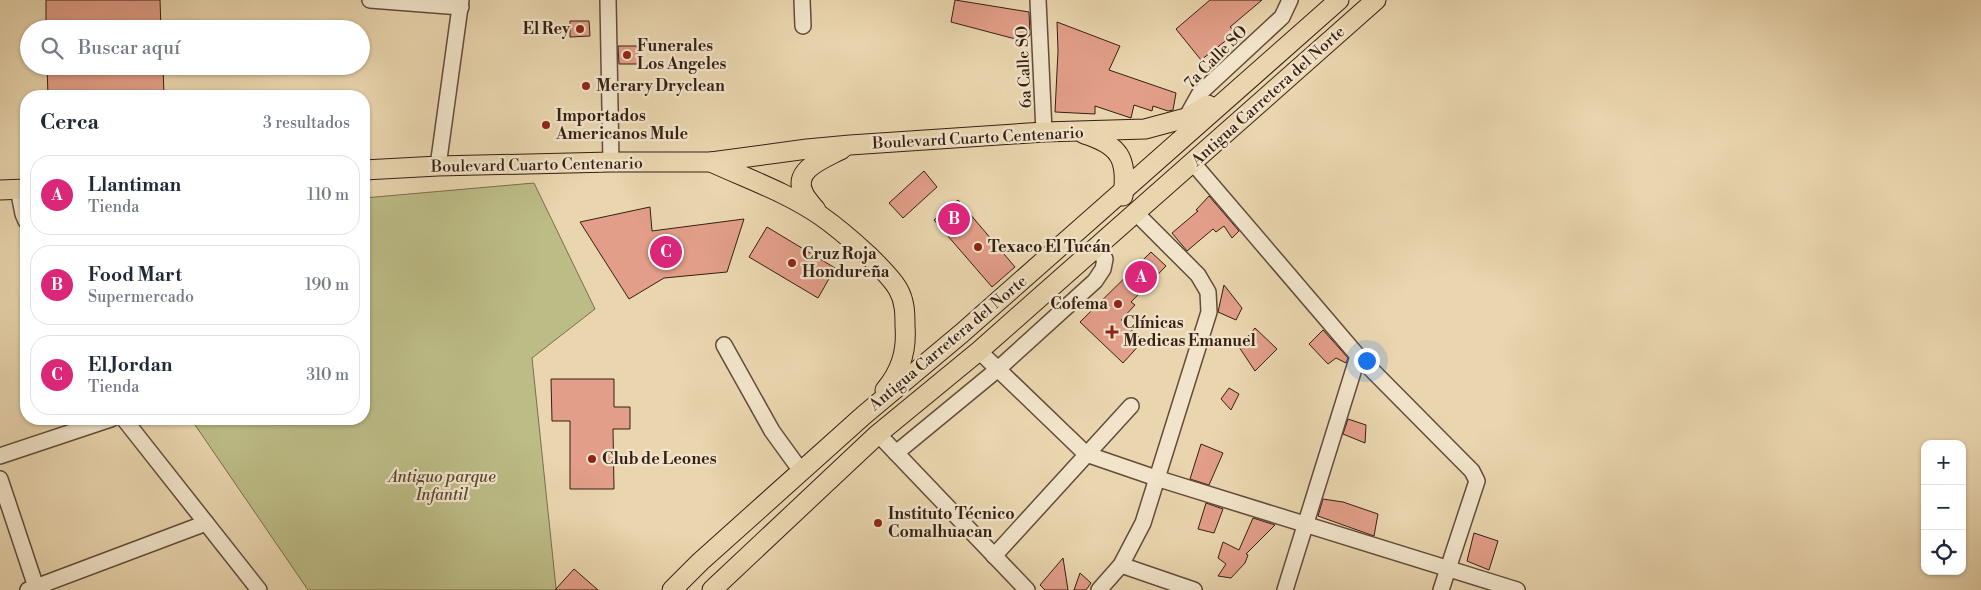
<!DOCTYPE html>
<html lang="es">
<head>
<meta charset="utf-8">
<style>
	body { margin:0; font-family:"Libre Bodoni",serif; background:#f2f2f3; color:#1f2937 }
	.controls { position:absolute; right:15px; bottom:15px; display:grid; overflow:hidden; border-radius:10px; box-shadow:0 1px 4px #0004 }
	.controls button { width:45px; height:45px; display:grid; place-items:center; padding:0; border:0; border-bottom:1px solid #e0e1e3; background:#fff; color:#1f2937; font:25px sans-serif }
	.you { position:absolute; left:1366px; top:360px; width:18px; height:18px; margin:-12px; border:4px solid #fff; border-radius:50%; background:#1a73e8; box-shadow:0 0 0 8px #1a73e833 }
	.badge { display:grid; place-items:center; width:32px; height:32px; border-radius:50%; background:#db2777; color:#fff; font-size:16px; font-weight:700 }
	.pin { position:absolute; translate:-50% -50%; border:2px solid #fff; box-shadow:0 1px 5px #0006 }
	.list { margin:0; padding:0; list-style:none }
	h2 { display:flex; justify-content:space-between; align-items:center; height:65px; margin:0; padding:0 20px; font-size:21px }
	h2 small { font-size:16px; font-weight:400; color:#747a83 }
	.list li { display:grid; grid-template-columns:32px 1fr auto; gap:15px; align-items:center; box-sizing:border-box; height:80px; margin:0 10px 10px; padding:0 10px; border:1px solid #e0e1e3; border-radius:20px }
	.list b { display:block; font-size:19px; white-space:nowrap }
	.list p { margin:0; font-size:16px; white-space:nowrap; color:#747a83 }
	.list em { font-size:16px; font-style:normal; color:#747a83 }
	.icon { flex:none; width:28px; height:28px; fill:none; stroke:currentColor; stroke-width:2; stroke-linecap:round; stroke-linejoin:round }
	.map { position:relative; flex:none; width:1981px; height:590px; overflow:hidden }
	.search { position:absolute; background:#fff; box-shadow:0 1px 4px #0004; left:20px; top:20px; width:350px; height:55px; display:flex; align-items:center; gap:12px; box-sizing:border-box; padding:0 18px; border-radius:28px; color:#747a83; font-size:19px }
	.panel { position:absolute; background:#fff; box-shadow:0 1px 4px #0004; left:20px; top:90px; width:350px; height:335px; border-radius:20px }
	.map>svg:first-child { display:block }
</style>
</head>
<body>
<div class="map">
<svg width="1981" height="590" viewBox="0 0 1981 590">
	<rect width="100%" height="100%" fill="#e9d5ae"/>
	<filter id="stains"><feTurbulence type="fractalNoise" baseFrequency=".004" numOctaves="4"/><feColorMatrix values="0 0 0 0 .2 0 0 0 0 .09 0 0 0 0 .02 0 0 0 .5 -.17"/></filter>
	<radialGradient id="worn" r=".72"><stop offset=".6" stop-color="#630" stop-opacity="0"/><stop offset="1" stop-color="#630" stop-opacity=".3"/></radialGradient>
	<path fill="#bcbc86" stroke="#796e4d" d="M534,183L595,309L532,358L556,588V590H308L191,419H364V198Z"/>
	<g fill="#e29e88" stroke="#361f14">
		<path d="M46,0H160L161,29H46Z"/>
		<path d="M955,0L1029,12L1030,35L1023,41L951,22Z"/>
		<path d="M1210,0H1262L1230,27L1237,32L1201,60L1176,29Z"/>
		<path d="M570,21H589L590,36L570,37Z"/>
		<path d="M1057,22L1120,46L1109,70L1176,93L1173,110L1168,111L1153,106L1152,111L1134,105L1131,118L1095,106V114L1055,112L1058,51Z"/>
		<path d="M618,46H637L638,64H619Z"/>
		<path d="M47,66H163L164,96H48Z"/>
		<path d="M924,171L937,187L903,218L889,203Z"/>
		<path d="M1209,196L1239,231L1232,238L1224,226L1216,232L1213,229L1187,251L1172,233L1198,211L1196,210Z"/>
		<path d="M958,200L1015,267L992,287L934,220Z"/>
		<path d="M650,207L652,231L744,219L727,272L664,278L629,299L580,222Z"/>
		<path d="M767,227L835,268L818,298L749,257Z"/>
		<path d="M1151,252L1166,266L1131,302L1135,305L1121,320L1143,341L1123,363L1080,322Z"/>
		<path d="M1224,285L1242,308L1236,320L1218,312Z"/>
		<path d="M1255,328L1277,349L1255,371L1239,347Z"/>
		<path d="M1323,330L1348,358L1346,363L1336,358L1328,364L1309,344Z"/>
		<path d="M551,379H614V407H630V429H613L614,489H570V421H552Z"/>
		<path d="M1229,388L1239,394L1231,410L1221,399Z"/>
		<path d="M1348,419L1366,425L1365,443L1343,434Z"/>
		<path d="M1201,444L1223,453L1209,485L1190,479Z"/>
		<path d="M1323,499L1343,502L1378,514L1374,536L1318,516Z"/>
		<path d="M1206,503L1223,509L1214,533L1198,529Z"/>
		<path d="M1253,518L1275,525L1246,554L1248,555L1245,563L1231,578L1218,576L1226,564L1218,558L1223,542L1239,550Z"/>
		<path d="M1474,533L1498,541L1489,570L1467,561Z"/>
		<path d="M1063,558L1068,590H1045L1040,585Z"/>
		<path d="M574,569L598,590H555Z"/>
		<path d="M1080,573L1091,583L1086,590H1074Z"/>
	</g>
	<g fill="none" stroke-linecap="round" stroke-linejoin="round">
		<defs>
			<g id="minor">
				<path d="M370,0L461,7"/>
				<path d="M608,0L611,162"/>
				<path d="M802,0L803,26"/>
				<path d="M1038,0L1044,132"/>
				<path d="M1186,118L1200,93L1282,17L1290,0"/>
				<path d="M1193,163L1358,356L1472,471L1477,481L1474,490L1441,590"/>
				<path d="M438,166L461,0"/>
				<path d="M18,189L23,214L26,221"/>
				<path d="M724,345L772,431L801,471"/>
				<path d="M979,351L1086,454L1156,478L1517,590"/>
				<path d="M124,419L259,590"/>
				<path d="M878,434L1027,590"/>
				<path d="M896,453L998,369L1095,281L1103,269L1105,259L1096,249"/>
				<path d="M0,456L111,419"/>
				<path d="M0,479L37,590"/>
				<path d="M994,556L1131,406"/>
				<path d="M1121,565L1194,590"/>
				<path d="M28,590L206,523"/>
				<path d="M1099,590L1121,565L1143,523L1209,312L1208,292L1198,275L1136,213"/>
				<path d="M1285,590L1358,356"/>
			</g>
			<g id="major">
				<path d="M1084,134C1120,145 1128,159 1123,196"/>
				<path d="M711,162C748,179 788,193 821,216C838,228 853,241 868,255C878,265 891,277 898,289C905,301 905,314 905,326C907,351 901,371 885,390"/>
				<path d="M364,170L438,166L611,162H711L807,149L850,145L1044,132L1145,129L1186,118L1208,105"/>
				<path d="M0,190L26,189"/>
				<path d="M816,210C812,205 807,200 804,194C791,169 826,158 842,149"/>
				<path d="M672,590L700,562L864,415L962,333L1339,0"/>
				<path d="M712,590L878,434L979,351L1376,0"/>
			</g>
		</defs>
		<use href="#minor" stroke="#634c3a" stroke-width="18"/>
		<use href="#major" stroke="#361f14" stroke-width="21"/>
		<use href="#minor" stroke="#f1e4ca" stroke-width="15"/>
		<use href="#major" stroke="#e9d5ae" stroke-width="19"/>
	</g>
	<g fill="#8f2418" stroke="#f1e4ca" stroke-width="2">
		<circle cx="580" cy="29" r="5"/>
		<circle cx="627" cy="55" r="5"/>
		<circle cx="586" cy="86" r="5"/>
		<circle cx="546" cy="125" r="5"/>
		<circle cx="978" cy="247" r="5"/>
		<circle cx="792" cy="263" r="5"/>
		<circle cx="1118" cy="304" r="5"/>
		<path d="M1109.5 324.5h5v5h5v5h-5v5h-5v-5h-5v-5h5z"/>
		<circle cx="592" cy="459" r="5"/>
		<circle cx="878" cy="523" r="5"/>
	</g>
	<g text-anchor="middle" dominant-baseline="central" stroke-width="4.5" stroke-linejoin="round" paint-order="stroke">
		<g font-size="16" font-weight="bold" fill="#361f14" stroke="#f1e4ca" text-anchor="start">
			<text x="570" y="29" text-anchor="end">El Rey</text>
			<text x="637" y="46">Funerales<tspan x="637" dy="18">Los Angeles</tspan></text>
			<text x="596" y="86">Merary Dryclean</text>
			<text x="556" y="116">Importados<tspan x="556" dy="18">Americanos Mule</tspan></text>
			<text x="988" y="247">Texaco El Tucán</text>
			<text x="802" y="254">Cruz Roja<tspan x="802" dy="18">Hondureña</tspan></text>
			<text x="1108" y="304" text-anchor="end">Cofema</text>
			<text x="1123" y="323">Clínicas<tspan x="1123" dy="18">Medicas Emanuel</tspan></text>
			<text x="602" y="459">Club de Leones</text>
			<text x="888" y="514">Instituto Técnico<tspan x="888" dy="18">Comalhuacan</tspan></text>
		</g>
		<g font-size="16" fill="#361f14" stroke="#f1e4ca">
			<text transform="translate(1216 57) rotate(-45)">7a Calle SO</text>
			<text transform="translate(1024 67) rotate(-93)">6a Calle SO</text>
			<text transform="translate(1268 96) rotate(-42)">Antigua Carretera del Norte</text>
			<text transform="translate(978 138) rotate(-3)">Boulevard Cuarto Centenario</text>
			<text transform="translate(537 165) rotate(-1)">Boulevard Cuarto Centenario</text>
			<text transform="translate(948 343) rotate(-40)">Antigua Carretera del Norte</text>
		</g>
		<g font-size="16" font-style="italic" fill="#584630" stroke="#f1e4ca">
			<text x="442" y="477">Antiguo parque<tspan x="442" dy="18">Infantil</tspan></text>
		</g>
	</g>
	<rect width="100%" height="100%" filter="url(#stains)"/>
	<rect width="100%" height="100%" fill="url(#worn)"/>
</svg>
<div class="controls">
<button>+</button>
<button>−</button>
<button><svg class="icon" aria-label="locate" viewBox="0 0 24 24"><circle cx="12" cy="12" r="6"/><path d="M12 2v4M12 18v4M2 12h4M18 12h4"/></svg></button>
</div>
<div class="you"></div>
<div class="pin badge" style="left:1141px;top:277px">A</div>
<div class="pin badge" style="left:954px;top:219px">B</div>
<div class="pin badge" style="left:666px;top:252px">C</div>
<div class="search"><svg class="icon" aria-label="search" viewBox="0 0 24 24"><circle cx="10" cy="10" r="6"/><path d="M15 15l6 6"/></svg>Buscar aquí</div>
<section class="panel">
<h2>Cerca<small>3 resultados</small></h2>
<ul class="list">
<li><span class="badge">A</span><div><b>Llantiman</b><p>Tienda</p></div><em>110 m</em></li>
<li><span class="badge">B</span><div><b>Food Mart</b><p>Supermercado</p></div><em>190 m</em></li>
<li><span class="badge">C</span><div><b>El Jordan</b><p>Tienda</p></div><em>310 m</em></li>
</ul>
</section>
</div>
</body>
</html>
